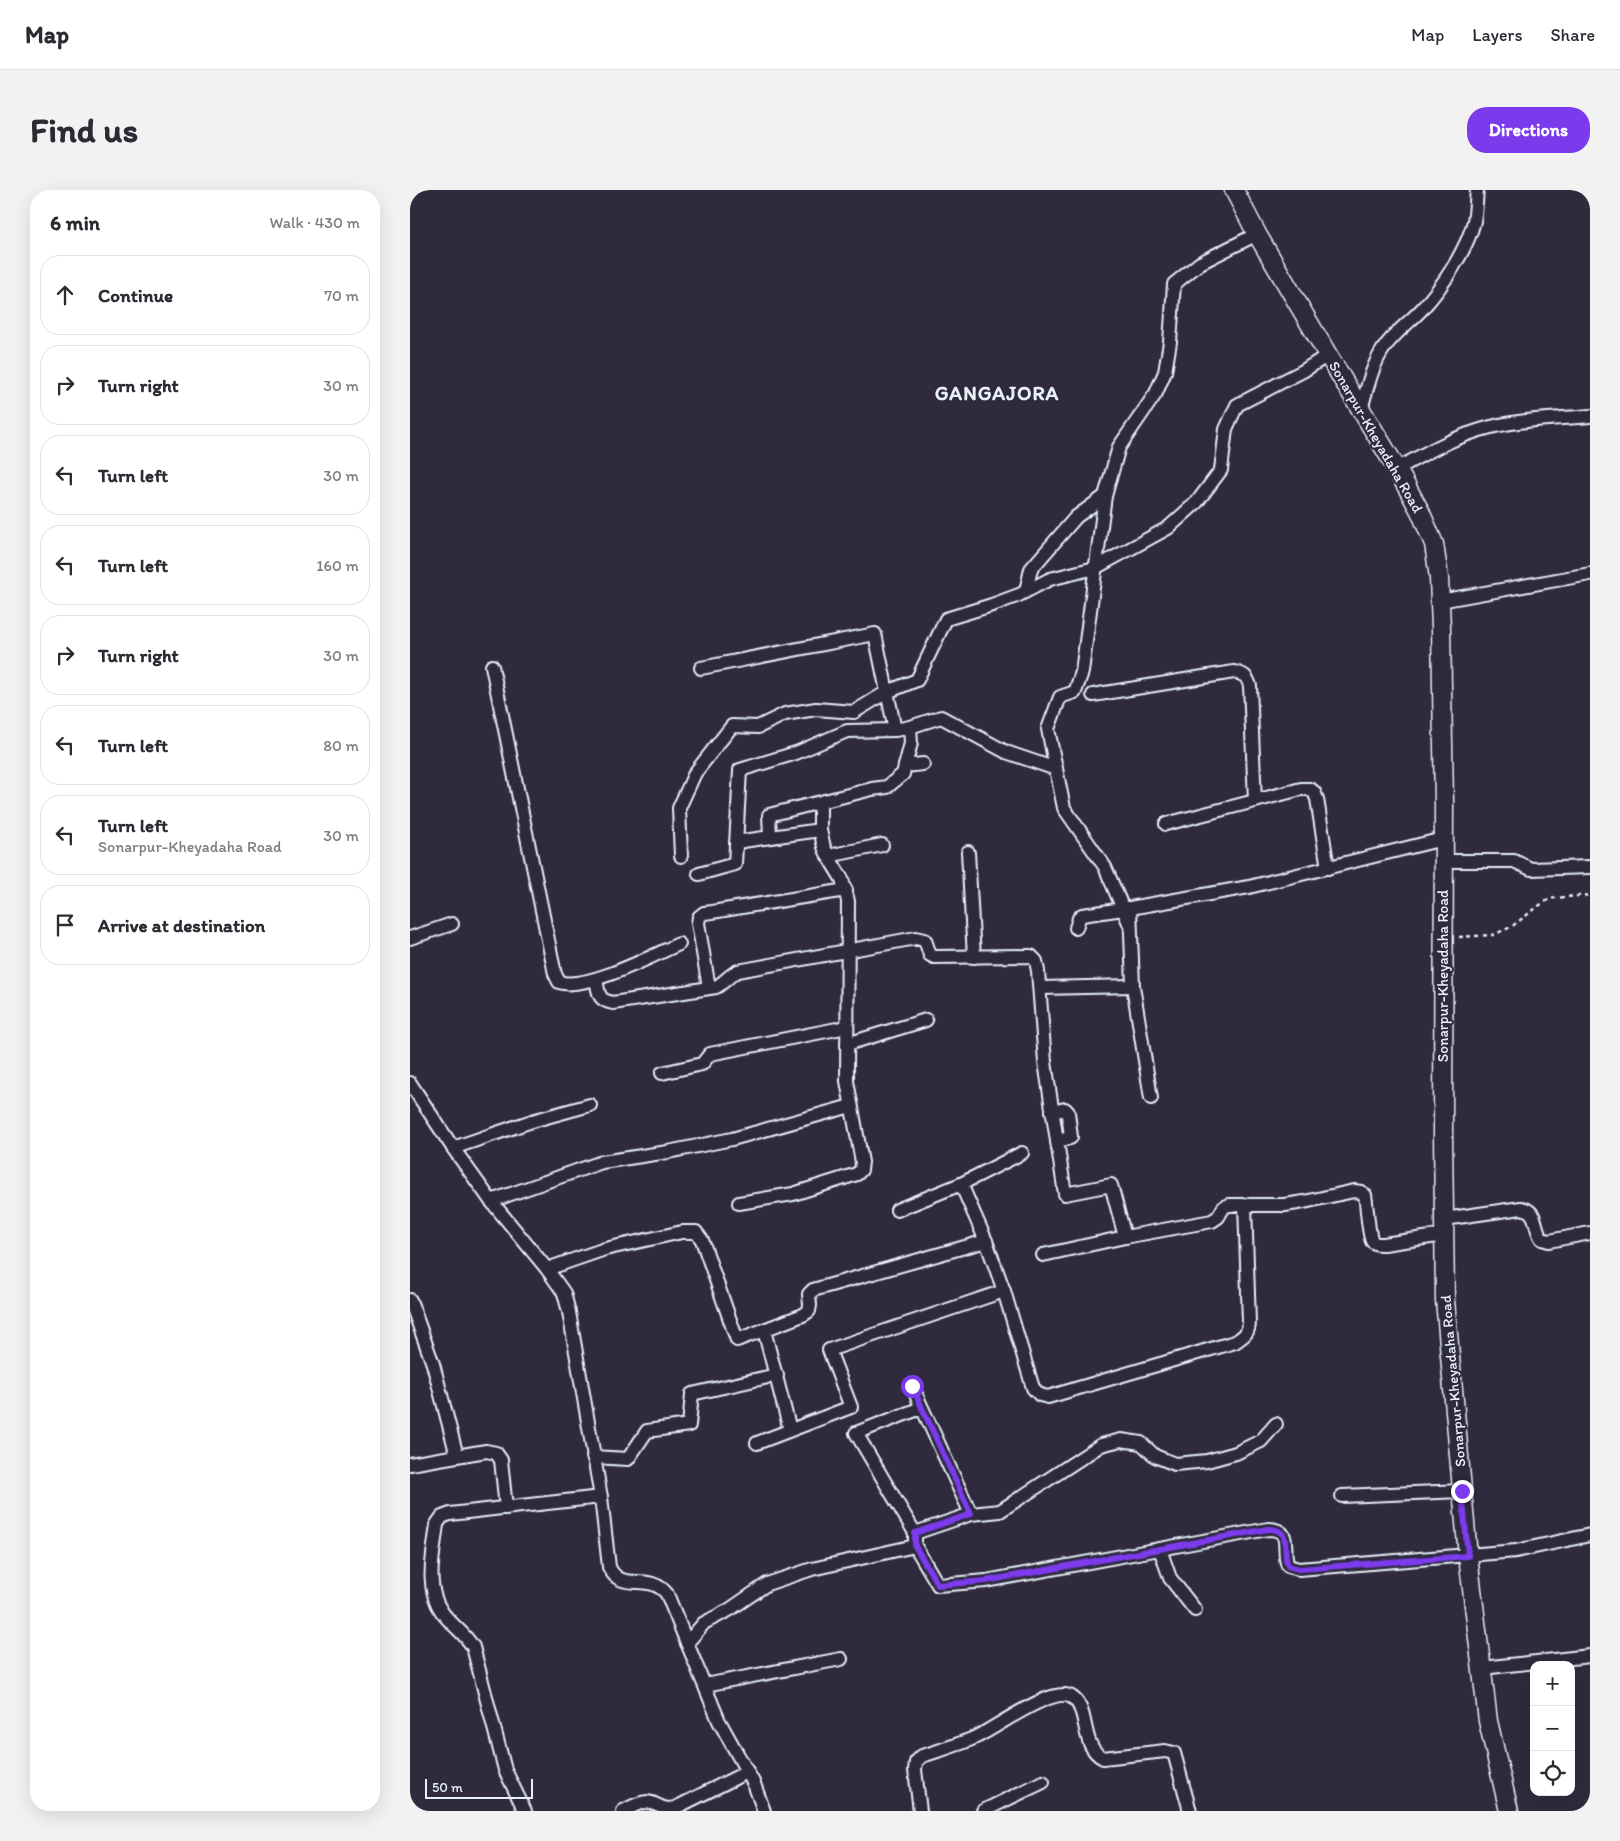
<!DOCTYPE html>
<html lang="en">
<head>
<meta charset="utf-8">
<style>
	body { margin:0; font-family:Itim,sans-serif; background:#f2f2f3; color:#2b2b33 }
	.controls { position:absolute; right:15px; bottom:15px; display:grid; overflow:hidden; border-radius:10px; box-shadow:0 5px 20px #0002 }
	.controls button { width:45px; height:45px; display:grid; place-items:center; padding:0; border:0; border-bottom:1px solid #e1e1e2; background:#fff; color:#2b2b33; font:25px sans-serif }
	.scale { position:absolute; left:15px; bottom:12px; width:108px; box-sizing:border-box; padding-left:5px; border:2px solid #e8f1f8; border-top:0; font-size:14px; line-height:18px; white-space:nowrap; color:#e8f1f8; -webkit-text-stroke:4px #2f2a3d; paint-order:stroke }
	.stop { position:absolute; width:15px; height:15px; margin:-11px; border:4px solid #7c3aed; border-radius:50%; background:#fff }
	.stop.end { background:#7c3aed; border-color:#fff; box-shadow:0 1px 5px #0008 }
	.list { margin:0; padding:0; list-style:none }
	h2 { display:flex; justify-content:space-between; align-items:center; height:65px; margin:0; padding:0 20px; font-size:21px }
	h2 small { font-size:16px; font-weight:400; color:#7c7c81 }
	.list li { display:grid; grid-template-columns:32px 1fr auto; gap:15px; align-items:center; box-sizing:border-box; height:80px; margin:0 10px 10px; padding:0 10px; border:1px solid #e1e1e2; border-radius:20px }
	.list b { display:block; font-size:19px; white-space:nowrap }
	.list p { margin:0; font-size:16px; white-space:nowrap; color:#7c7c81 }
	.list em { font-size:16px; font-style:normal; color:#7c7c81 }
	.icon { flex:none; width:28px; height:28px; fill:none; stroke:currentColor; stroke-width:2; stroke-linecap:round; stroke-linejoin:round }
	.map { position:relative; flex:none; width:1180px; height:1621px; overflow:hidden; border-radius:20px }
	header { display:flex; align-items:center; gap:30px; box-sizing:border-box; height:70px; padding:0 25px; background:#fff; border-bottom:1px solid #e1e1e2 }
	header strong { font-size:24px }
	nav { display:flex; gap:28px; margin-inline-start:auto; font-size:18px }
	.intro { display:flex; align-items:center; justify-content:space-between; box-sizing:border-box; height:120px; padding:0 30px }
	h1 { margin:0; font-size:35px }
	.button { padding:12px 22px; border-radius:20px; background:#7c3aed; color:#fff; font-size:18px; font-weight:700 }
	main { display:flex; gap:30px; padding:0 30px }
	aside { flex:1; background:#fff; border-radius:20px; box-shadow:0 5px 20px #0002 }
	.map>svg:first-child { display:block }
</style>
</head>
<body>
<header>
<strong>Map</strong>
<nav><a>Map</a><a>Layers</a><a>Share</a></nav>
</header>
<div class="intro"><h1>Find us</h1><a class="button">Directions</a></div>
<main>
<aside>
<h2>6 min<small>Walk · 430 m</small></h2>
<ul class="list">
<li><svg class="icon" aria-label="ahead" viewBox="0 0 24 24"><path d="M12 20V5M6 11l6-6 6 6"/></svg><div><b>Continue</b></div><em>70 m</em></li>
<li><svg class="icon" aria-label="right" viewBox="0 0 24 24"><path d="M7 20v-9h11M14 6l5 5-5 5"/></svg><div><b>Turn right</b></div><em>30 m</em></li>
<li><svg class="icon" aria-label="left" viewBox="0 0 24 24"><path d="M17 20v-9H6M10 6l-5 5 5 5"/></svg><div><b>Turn left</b></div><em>30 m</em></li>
<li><svg class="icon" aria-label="left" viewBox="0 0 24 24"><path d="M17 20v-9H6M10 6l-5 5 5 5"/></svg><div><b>Turn left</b></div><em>160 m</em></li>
<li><svg class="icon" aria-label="right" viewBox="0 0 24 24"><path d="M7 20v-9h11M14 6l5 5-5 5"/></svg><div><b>Turn right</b></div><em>30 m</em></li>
<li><svg class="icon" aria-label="left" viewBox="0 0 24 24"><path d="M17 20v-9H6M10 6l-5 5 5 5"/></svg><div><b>Turn left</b></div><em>80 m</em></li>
<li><svg class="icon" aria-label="left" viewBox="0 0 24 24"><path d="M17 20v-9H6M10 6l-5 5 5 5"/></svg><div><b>Turn left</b><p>Sonarpur-Kheyadaha Road</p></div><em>30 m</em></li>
<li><svg class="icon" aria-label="arrive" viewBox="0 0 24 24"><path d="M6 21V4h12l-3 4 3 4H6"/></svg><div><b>Arrive at destination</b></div></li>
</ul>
</aside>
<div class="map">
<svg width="1180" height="1621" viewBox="0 0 1180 1621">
	<rect width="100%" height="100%" fill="#2f2a3d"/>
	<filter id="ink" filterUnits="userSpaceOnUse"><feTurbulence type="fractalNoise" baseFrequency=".02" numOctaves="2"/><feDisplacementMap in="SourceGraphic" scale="10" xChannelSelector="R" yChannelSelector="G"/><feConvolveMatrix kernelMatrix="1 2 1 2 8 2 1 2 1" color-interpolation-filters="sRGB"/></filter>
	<g filter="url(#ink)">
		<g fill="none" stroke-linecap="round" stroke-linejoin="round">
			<defs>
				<g id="minor">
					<path d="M951,219C957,199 962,175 974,158C984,143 1000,132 1012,119C1032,97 1057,60 1064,31C1066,21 1066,10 1067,0"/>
					<path d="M987,279C1017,262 1048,245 1081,237C1113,229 1147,229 1180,226"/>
					<path d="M616,401L621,379L666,327L695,306"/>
					<path d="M1030,411L1180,384"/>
					<path d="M82,476L145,784L149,792C175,801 242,766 269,754"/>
					<path d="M291,478L465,444L485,540"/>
					<path d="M683,505L824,482C834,484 837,486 840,496L845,611"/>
					<path d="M500,537L531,527L596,562L646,579"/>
					<path d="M495,576L513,574"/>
					<path d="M756,634L891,599H900L904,602L907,609L918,678"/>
					<path d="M326,652L410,640V613"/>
					<path d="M558,662L564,767"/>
					<path d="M271,666L269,618L285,583L322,536L348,537L375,524L406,519L444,522L477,502L507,490L536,429L582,415L609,405L640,389L685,378L758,338L787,312L811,280L816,239L827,215L893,181L918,165"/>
					<path d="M418,666L472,655"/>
					<path d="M1033,671H1104L1121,679L1180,677"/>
					<path d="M289,684L325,674L330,580L386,563L437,541L485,540L500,537L501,553L493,584L477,597L462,599L359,625L360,647"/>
					<path d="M720,735L695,677L654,618L638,539L650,507L665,502L672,482L695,306L709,257L746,203L755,182L760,152L764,94L790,73L847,44"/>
					<path d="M666,738L669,728L672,725L720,718"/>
					<path d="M0,748L42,734"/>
					<path d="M186,789C189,803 187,810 203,813L306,797C315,792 319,785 328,781L506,748L515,750L520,765L524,767L621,766L626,771L628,781L635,872L655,1004L701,995L715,1047L802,1031L808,1027L814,1017L819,1015H875L894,1012L944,1001L951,1002L955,1005C957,1015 958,1044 962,1051C965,1055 970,1054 974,1054L1034,1045"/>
					<path d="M299,798L288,733L289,727L294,723L302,722L436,700"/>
					<path d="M630,798L723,796"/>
					<path d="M437,854L516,830"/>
					<path d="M252,883L292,874L300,864L437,837"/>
					<path d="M0,893L43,958L81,1011L137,1079L154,1103L159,1122L191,1307L199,1377C211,1404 239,1381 257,1404L309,1531L344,1594L354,1621"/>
					<path d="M741,908L723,796L720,718L839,697L1033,649"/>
					<path d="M642,922L655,919L658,922L661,947L660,948L647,951"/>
					<path d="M43,958L122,931L180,915"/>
					<path d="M551,994L576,1051L594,1101L623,1198L630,1205L638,1207L825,1152C834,1146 839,1143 839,1132L835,1015"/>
					<path d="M81,1011L192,972L258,962L322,949L441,916"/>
					<path d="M329,1013L383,1004L447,984L451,980L452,972L437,891L438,711L432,689L418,666L414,657L410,640"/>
					<path d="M487,1020L551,994L612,963"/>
					<path d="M1034,1029L1111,1018C1129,1021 1123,1037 1132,1049L1139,1051L1180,1043"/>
					<path d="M633,1065L715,1047"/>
					<path d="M137,1079L195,1059L272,1042H286L292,1050L327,1150L393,1125L399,1121L400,1115L399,1104L403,1100L576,1051"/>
					<path d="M0,1110L23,1174L47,1266"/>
					<path d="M354,1140L380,1240"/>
					<path d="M502,1196L561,1324"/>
					<path d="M347,1253L441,1217L419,1160L594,1101"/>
					<path d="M183,1267L218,1269L237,1241L279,1235L282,1204L367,1185"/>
					<path d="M0,1274L76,1261L86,1263L91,1270L96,1318"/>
					<path d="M932,1306L1052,1301"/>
					<path d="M505,1343L561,1324L590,1321L691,1255L711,1250L731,1253L745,1266L765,1274L797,1271L826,1263L851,1251L866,1234"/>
					<path d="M505,1351V1343L446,1243L511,1218"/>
					<path d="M750,1359L760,1388L785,1420"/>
					<path d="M277,1453L294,1433L319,1420L357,1394L402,1379L505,1356L528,1395L576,1391L858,1339C884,1339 871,1360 878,1376L889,1379L1106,1361L1180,1345"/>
					<path d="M1072,1478L1180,1466"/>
					<path d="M295,1495L431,1469"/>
					<path d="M115,1621L95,1580L63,1457C53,1441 42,1436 32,1422C14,1397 24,1362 27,1334L32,1327L40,1324L191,1307"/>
					<path d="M213,1621C220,1618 229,1612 237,1612C249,1613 250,1621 265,1618L337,1582"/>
					<path d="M510,1621L505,1580L506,1572L512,1566C530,1560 549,1555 566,1547C585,1539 645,1493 663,1508C680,1522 670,1556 693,1568L755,1561L764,1563L780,1621"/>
					<path d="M573,1621L633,1592"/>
				</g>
				<path id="secondary" d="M824,0L847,44L918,165L987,279L1010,321L1024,354L1029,388L1031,438L1034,613L1033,944L1035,1110L1058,1366L1078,1531L1099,1621"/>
			</defs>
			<use href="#minor" stroke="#e8f1f8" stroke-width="16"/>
			<use href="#secondary" stroke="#e8f1f8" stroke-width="21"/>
			<path stroke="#e8f1f8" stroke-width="2.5" stroke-dasharray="4 4" stroke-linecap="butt" d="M1049,747L1083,745L1101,737L1134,712L1144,708L1180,705"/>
			<use href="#minor" stroke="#2f2a3d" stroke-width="12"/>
			<use href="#secondary" stroke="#2f2a3d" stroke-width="18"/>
		</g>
	</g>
	<g fill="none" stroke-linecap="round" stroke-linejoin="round" filter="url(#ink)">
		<path stroke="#7c3aed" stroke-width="6" d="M502,1196L561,1324L505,1343V1356L528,1395L576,1391L858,1339C884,1339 871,1360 878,1376L889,1379L1058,1366L1052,1301"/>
	</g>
	<g text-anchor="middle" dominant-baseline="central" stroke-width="4" stroke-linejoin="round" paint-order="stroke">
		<g font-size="15" fill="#e8f1f8" stroke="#2f2a3d">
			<text transform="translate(966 247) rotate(60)">Sonarpur-Kheyadaha Road</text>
			<text transform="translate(1033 786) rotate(-90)">Sonarpur-Kheyadaha Road</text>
			<text transform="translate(1043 1191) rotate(-95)">Sonarpur-Kheyadaha Road</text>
		</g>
		<g font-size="20" font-weight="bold" letter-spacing="1" fill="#e8f1f8" stroke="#2f2a3d">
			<text x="587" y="203">GANGAJORA</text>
		</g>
	</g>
</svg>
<div class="controls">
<button>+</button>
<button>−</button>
<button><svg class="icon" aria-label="locate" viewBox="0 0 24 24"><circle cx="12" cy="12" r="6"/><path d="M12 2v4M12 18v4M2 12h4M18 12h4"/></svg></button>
</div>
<div class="scale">50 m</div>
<div class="stop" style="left:502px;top:1196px"></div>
<div class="stop end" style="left:1052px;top:1301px"></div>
</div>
</main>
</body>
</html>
